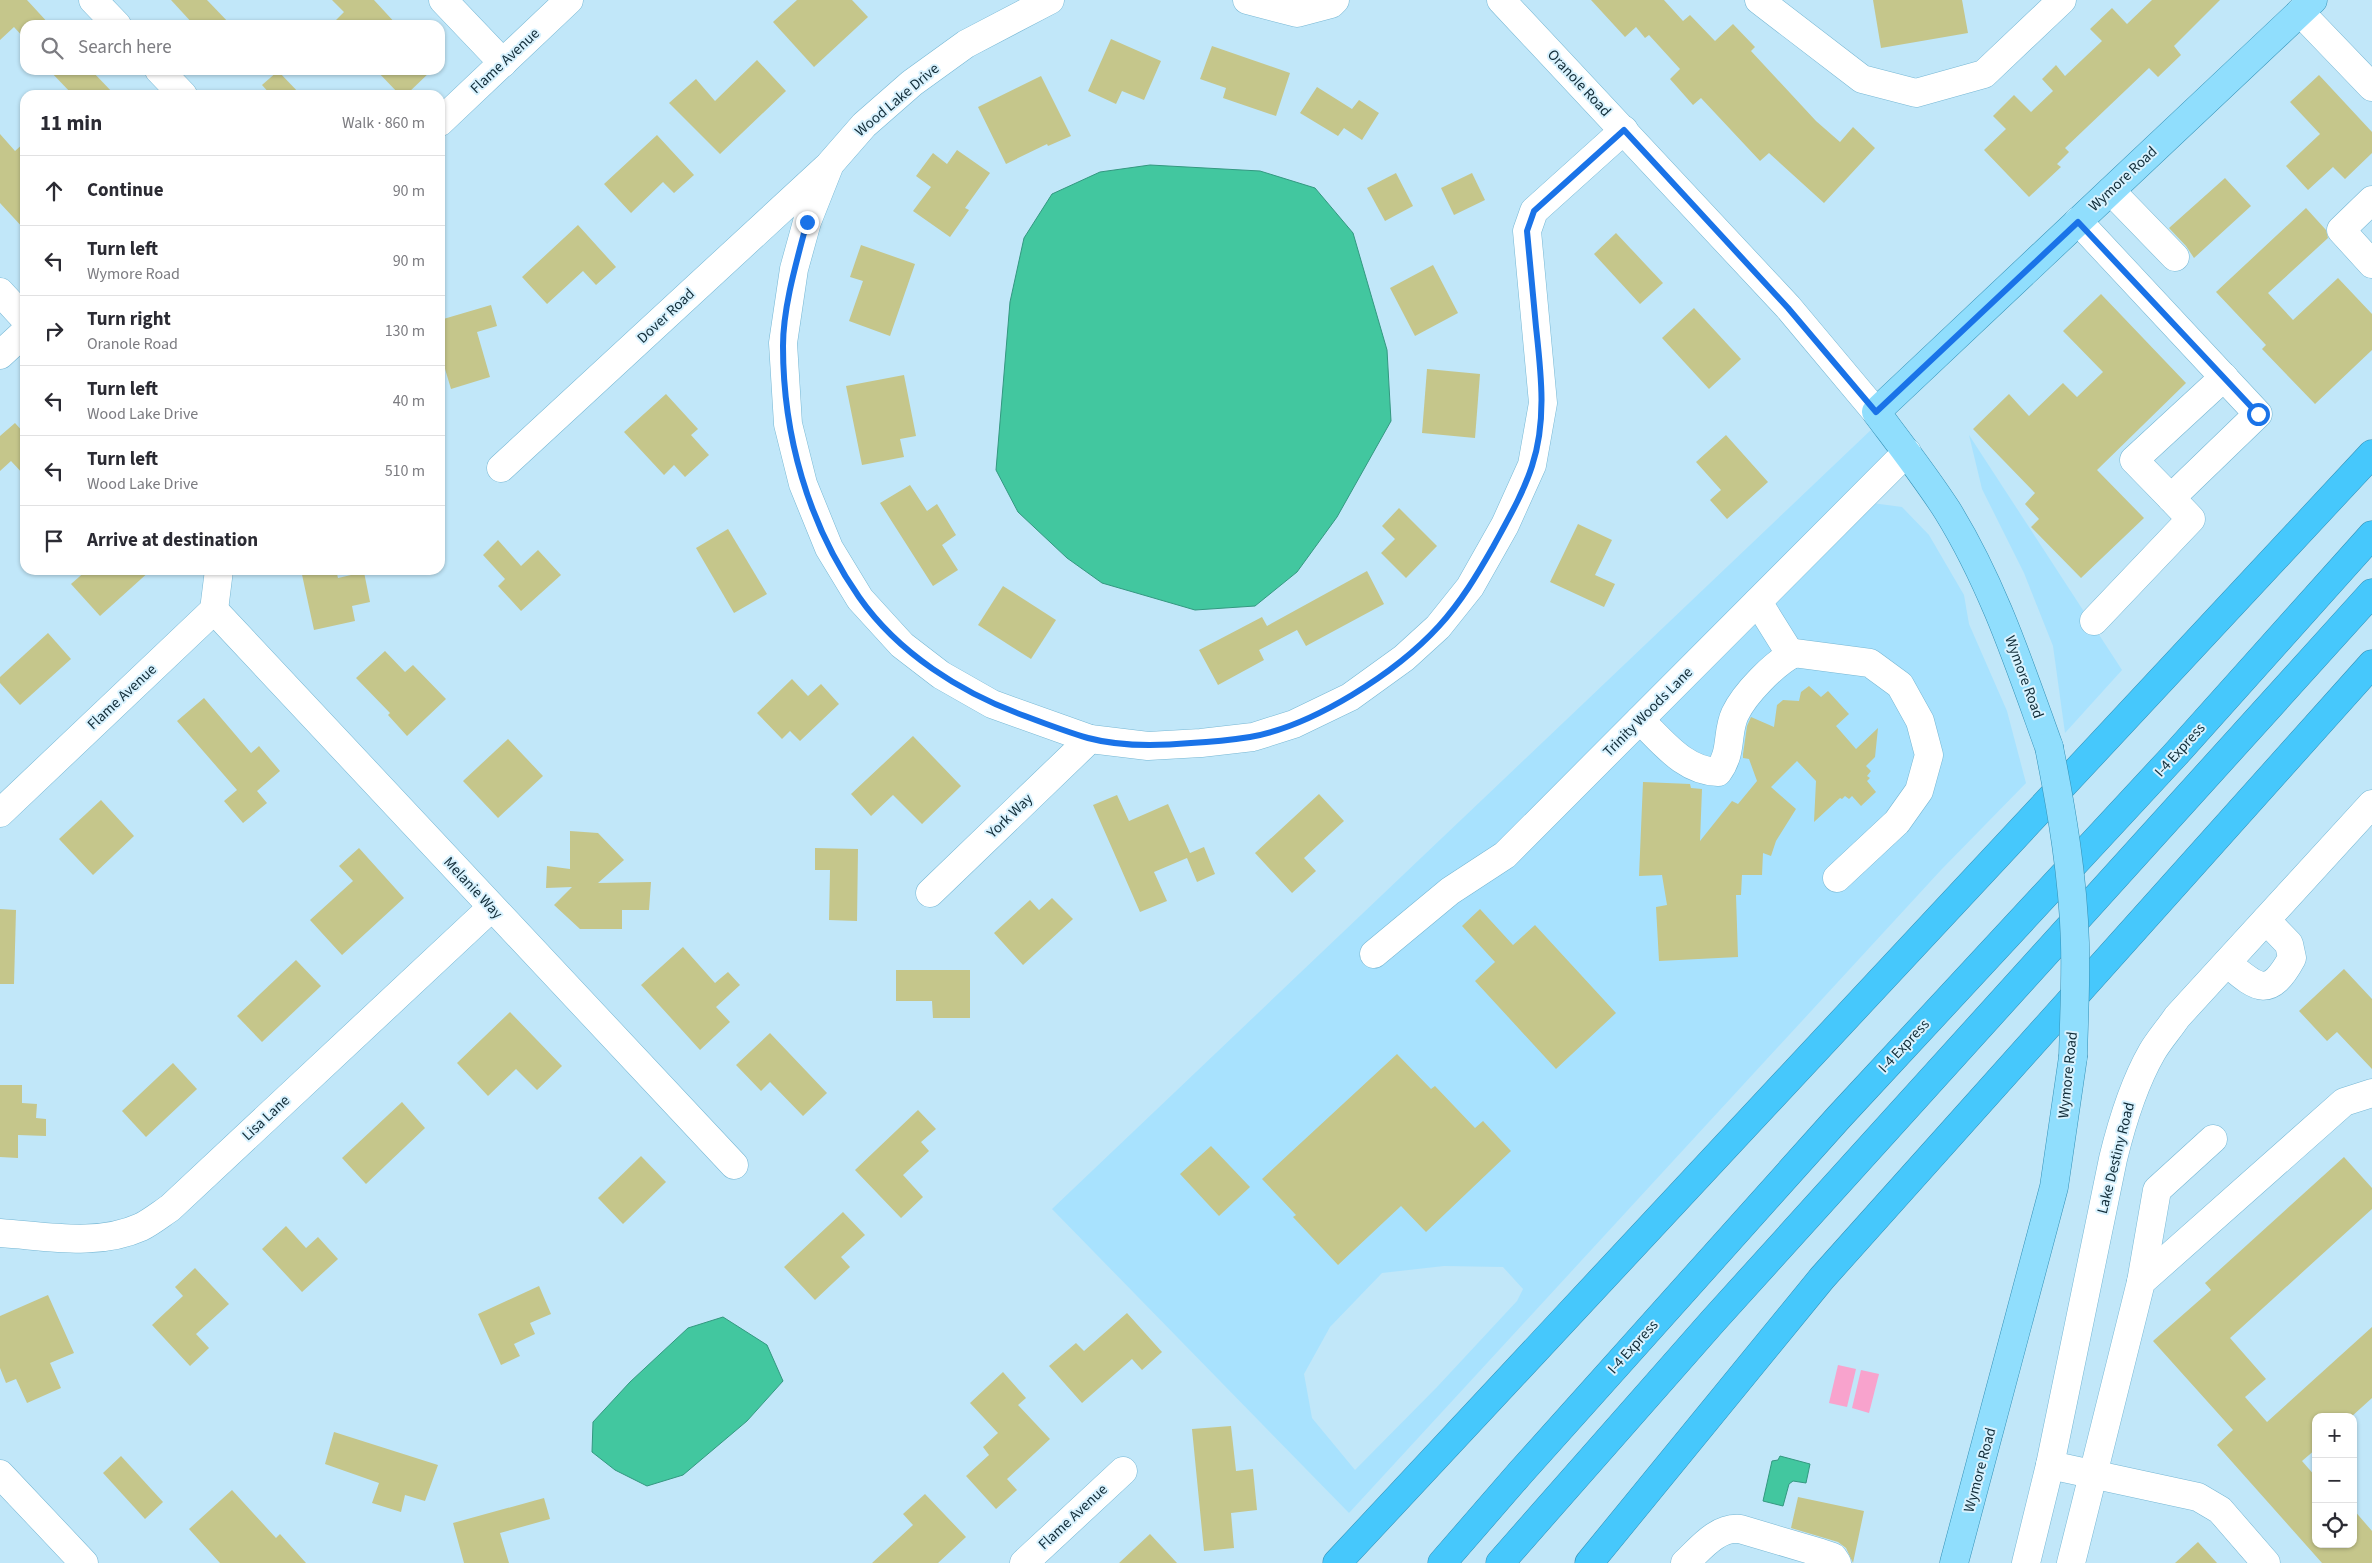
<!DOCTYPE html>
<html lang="en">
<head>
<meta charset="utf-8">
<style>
	body { margin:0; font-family:"Source Sans 3",sans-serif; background:#f7f7f7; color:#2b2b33 }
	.controls { position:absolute; right:15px; bottom:15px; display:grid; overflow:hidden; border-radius:10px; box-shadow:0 1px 4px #0004 }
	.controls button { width:45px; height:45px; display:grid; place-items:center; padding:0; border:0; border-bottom:1px solid #e1e1e2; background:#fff; color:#2b2b33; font:25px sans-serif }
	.stop { position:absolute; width:15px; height:15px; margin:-11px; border:4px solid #1a73e8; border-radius:50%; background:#fff }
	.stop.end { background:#1a73e8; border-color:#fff; box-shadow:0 1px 5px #0008 }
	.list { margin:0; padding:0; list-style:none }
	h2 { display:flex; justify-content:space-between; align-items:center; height:65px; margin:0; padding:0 20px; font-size:21px }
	h2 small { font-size:16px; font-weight:400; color:#7c7c81 }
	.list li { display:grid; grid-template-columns:32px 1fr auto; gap:15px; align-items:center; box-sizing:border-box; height:70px; padding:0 20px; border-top:1px solid #e1e1e2 }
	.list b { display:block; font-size:19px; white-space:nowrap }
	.list p { margin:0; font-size:16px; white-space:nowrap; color:#7c7c81 }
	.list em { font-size:16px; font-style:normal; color:#7c7c81 }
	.icon { flex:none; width:28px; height:28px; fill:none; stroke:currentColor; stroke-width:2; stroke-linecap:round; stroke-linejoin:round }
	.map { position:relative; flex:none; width:2372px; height:1563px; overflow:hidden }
	.search { position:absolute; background:#fff; box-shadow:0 1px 4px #0004; left:20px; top:20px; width:425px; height:55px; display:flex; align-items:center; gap:12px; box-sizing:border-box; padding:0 18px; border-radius:15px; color:#7c7c81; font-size:19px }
	.panel { position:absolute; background:#fff; box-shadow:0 1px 4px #0004; left:20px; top:90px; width:425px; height:485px; border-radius:15px }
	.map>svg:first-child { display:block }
</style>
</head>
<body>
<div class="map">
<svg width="2372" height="1563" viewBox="0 0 2372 1563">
	<rect width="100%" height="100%" fill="#c1e7f9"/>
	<g fill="#a8e2fe" fill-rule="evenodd">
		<path d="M1873,428L1893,453L1499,847L1443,883L1359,954L1372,969L1455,899L1872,503L1902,507L1929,535L1964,595L1969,624L2007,711L2026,783L1941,870L1349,1513L1052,1209ZM1444,1266L1503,1267L1523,1289L1517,1301L1437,1387L1355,1470L1312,1418L1304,1374L1330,1327L1382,1273Z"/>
		<path d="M1969,435L2122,670L2065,733L2053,646L2024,573L1982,489Z"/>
	</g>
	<g fill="#f8a3cd">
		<path d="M1838,1365L1856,1369L1847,1407L1829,1403Z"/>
		<path d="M1861,1370L1879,1374L1869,1413L1852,1408Z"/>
	</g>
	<g fill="#42c79f" stroke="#339880">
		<path d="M1150,165L1260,171L1315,188L1353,233L1387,350L1391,421L1337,517L1297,572L1255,606L1195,610L1102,583L1067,558L1018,512L996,470L1010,302L1024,238L1052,194L1100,172Z"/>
		<path d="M723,1317L767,1345L783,1381L747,1421L683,1475L647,1486L615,1470L592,1452L593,1422L630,1382L688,1328Z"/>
		<path d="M1780,1456L1810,1464L1806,1483L1793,1481L1789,1484L1783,1506L1763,1501L1772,1461L1778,1460Z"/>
	</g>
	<g fill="#c5c68b">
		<path d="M0,0H27L50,25H25V39L14,27L0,40Z"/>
		<path d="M171,0H207L231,25H194Z"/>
		<path d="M332,0H374L397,25H331L344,12Z"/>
		<path d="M797,0H852L868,17L814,67L773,22Z"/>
		<path d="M1591,0H1664L1683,21L1690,15L1715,41L1733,24L1755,47L1751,51L1816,121L1840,142L1853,127L1875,148L1824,203L1769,153L1760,161L1701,98L1693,105L1670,79L1680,69L1649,35L1645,38L1636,27L1625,37Z"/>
		<path d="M1873,0H1962L1968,33L1881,48Z"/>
		<path d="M2152,0H2220L2174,46L2181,55L2158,77L2149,68L2127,89L2065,148L2069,152L2057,164L2061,167L2029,197L1984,150L2006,129L1993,116L2014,95L2031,112L2053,91L2042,79L2056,65L2065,76L2102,41L2090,29L2112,8L2127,24Z"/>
		<path d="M1111,39L1161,61L1144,100L1122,91L1116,104L1088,91Z"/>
		<path d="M1212,46L1290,73L1276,116L1223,98L1226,88L1200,79Z"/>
		<path d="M757,60L786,91L720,154L669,103L696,79L715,101Z"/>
		<path d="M49,70H91L115,95H73Z"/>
		<path d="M376,70H432L406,95H400Z"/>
		<path d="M278,71L301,95H271L262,85Z"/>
		<path d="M2319,75L2372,132V153L2345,179L2333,167L2308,190L2286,166L2320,134L2290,102Z"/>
		<path d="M1041,76L1071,136L1048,146L1047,144L1006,164L978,107Z"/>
		<path d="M1317,87L1352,109L1359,100L1379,113L1362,140L1344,128L1338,136L1300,113Z"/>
		<path d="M0,134L15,151L25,142V230L0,203Z"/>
		<path d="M657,135L694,175L674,193L663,182L631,213L604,184Z"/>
		<path d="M957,150L990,173L965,208L969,210L950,237L913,211L931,187L916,176L933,153L947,164Z"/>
		<path d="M1396,173L1413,206L1385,221L1367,188Z"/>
		<path d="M1472,173L1485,200L1454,215L1441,188Z"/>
		<path d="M2225,178L2251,206L2194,258L2186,246L2169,228Z"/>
		<path d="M2306,208L2326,230L2328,238L2268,293L2293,320L2338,278L2372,314V350L2315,404L2262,349L2266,345L2216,292Z"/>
		<path d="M578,225L616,267L596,285L583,271L547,304L522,277Z"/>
		<path d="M1616,233L1663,283L1640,304L1594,254Z"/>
		<path d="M861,245L915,264L890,336L849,321L863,281L850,277Z"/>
		<path d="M1433,265L1458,313L1415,336L1390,288Z"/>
		<path d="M2101,294L2186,383L2097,470L2144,518L2081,578L2031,527L2039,519L2025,504L2035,493L1973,429L2009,394L2029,416L2063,383L2077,397L2103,372L2063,331Z"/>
		<path d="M491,305L497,326L477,332L490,377L451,389L440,352V320Z"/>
		<path d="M1694,308L1741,359L1709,389L1662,338Z"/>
		<path d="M1427,369L1480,374L1475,438L1422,433Z"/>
		<path d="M904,375L916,436L900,439L904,457L862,465L846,386Z"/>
		<path d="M666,394L698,429L691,435L709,455L685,477L674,465L664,475L624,432Z"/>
		<path d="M15,423L25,434V476L11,461L0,471V436Z"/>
		<path d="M1726,435L1768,482L1727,519L1710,500L1721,490L1696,462Z"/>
		<path d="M910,485L927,511L937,504L956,535L942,545L958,570L933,586L880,503Z"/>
		<path d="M1399,508L1437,546L1406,578L1381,553L1395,539L1382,526Z"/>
		<path d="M1578,524L1612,540L1595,575L1615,584L1604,607L1550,582Z"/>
		<path d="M728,529L767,594L734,613L696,548Z"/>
		<path d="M498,540L521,566L538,550L561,575L521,611L498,586L505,579L483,555Z"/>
		<path d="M87,570H151L100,616L71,584Z"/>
		<path d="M301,570H336L338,578L364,572L370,602L352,606L355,621L314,630Z"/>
		<path d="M1367,571L1384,604L1306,646L1297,630L1259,650L1264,660L1218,685L1199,650L1262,617L1267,626Z"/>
		<path d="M1003,586L1056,620L1031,659L978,625Z"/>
		<path d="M48,633L71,659L20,705L0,683V677Z"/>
		<path d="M385,651L405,672L413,665L446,699L407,736L388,715L390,713L356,678Z"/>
		<path d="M792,679L808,696L821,684L839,704L800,741L790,731L782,739L757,713Z"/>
		<path d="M1809,686L1821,697L1828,691L1849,714L1836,726L1856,749L1878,728L1875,757L1866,766L1871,771L1867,776L1870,778L1867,781L1876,792L1861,806L1852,796L1849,799L1845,796L1842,799L1840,798L1814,822L1816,781L1797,761L1771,787L1796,809L1776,841L1771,856L1763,853L1762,875H1742L1741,895H1736L1738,957L1659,961L1656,907L1667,905L1662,875L1639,876L1643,782L1690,784L1691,788L1702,789L1700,841L1732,801L1738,804L1757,781L1749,759L1743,758V754L1747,726L1751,717L1774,727L1777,705L1783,700L1799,701L1801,692Z"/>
		<path d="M204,698L251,753L259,746L280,771L257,791L267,803L243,823L224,801L237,790L177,721Z"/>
		<path d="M913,736L961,786L922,824L893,795L871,816L851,794Z"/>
		<path d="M508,739L543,776L498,818L463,781Z"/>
		<path d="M1319,794L1344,821L1304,858L1316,871L1292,893L1255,853Z"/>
		<path d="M1117,795L1129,821L1168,804L1190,853L1204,847L1215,874L1197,882L1187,858L1154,872L1167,901L1140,912L1093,805Z"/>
		<path d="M101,800L134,836L93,875L59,839Z"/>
		<path d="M570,831L598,833L624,860L598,883L651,882L649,910H622V929H580L554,905L572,887L546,888L547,866L570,869Z"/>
		<path d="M359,848L404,898L342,955L310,920L353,881L339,866Z"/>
		<path d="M815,848L858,849L857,921L829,920L830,870H815Z"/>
		<path d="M1052,898L1073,919L1023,965L994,933L1030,900L1039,910Z"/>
		<path d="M0,909L16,910L14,984H0Z"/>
		<path d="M1480,909L1513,945L1535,925L1616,1013L1556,1069L1475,981L1495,962L1462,926Z"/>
		<path d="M683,947L715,983L728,972L740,985L716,1007L730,1022L700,1050L641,985Z"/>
		<path d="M296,960L321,986L262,1042L237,1016Z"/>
		<path d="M2344,969L2372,999V1069L2337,1032L2327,1041L2299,1011Z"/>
		<path d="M896,970H970V1018H933L932,1001H896Z"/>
		<path d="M510,1012L562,1066L537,1090L516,1069L488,1096L457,1063Z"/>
		<path d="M770,1033L827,1093L803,1116L770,1082L761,1091L736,1065Z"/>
		<path d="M1397,1054L1431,1089L1435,1086L1475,1128L1483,1121L1511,1151L1426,1232L1401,1206L1338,1265L1293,1217L1296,1215L1262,1179Z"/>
		<path d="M173,1063L197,1089L146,1137L122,1111Z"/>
		<path d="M0,1085H22V1103L37,1104L36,1118L46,1119V1136L18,1135V1158L0,1157Z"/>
		<path d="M402,1102L425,1128L366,1184L342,1158Z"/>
		<path d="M918,1110L936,1129L921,1142L929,1151L903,1175L923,1197L901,1218L855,1170Z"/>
		<path d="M1211,1146L1250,1187L1219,1216L1180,1174Z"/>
		<path d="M641,1156L666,1182L623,1224L598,1198Z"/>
		<path d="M2344,1157L2372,1188V1209L2230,1338L2266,1379L2245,1397L2267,1422L2372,1327V1398L2351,1417H2316V1449L2302,1461L2316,1477V1544H2353V1509L2372,1531V1563H2322L2217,1445L2233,1430L2153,1341L2211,1290L2205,1283Z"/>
		<path d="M843,1212L865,1235L841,1257L850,1267L815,1300L784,1267Z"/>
		<path d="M286,1226L306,1248L318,1237L338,1259L302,1292L262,1249Z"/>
		<path d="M195,1268L229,1304L196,1334L209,1348L190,1366L152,1325L183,1296L175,1287Z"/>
		<path d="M539,1286L551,1314L530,1323L535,1334L514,1344L520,1356L501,1365L478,1314Z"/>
		<path d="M48,1295L74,1353L50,1363L61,1388L27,1403L16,1379L6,1383L0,1368V1316Z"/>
		<path d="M1127,1313L1162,1352L1142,1370L1132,1359L1082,1403L1049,1366L1076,1343L1084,1351Z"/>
		<path d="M1003,1372L1026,1398L1018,1405L1050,1439L1007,1479L1017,1490L996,1509L966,1476L989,1455L983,1447L998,1433L970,1403Z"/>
		<path d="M1231,1426L1236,1471L1253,1469L1257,1510L1231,1513L1234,1548L1204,1551L1192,1429Z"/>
		<path d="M334,1432L438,1465L425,1501L405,1495L401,1512L372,1503L379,1483L325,1464Z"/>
		<path d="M121,1456L163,1502L145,1519L103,1473Z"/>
		<path d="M232,1490L276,1538L280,1534L306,1563H220L189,1529Z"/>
		<path d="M925,1494L966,1537L938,1563H872L913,1525L903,1514Z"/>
		<path d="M1798,1497L1864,1511L1853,1563L1846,1548L1838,1542L1791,1528Z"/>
		<path d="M544,1498L550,1519L500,1533L509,1563H464L453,1523Z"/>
		<path d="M1150,1534L1177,1563H1119Z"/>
		<path d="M2198,1542L2217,1563H2175Z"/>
	</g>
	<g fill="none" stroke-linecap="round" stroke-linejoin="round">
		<defs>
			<g id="minor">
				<path d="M93,0L117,25"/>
				<path d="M443,0L503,63"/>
				<path d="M1050,0L966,44L912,83L864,125L830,164L807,222L794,269L783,343L788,424L803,484L829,548L860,599L902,645L941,675L992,704L1090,739L1148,746L1201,743L1253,737L1294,724L1350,697L1404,658L1438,627L1470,587L1505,525L1532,465L1543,403L1527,231L1534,211L1624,130"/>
				<path d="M1247,0L1297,13L1331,4L1335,0"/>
				<path d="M1501,0L1788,307L1876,412"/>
				<path d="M1759,0L1862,79L1916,93L1984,74L2062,0"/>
				<path d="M2300,12L2372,87"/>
				<path d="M159,70L183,95"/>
				<path d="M440,122L569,0"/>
				<path d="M2111,191L2175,257"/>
				<path d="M2372,200L2341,230L2372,264"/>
				<path d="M2078,221L2258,414L2171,498L2191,519L2094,621"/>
				<path d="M0,292L25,319"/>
				<path d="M0,355L25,332"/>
				<path d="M501,468L826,168"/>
				<path d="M2171,498L2134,460L2224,377"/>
				<path d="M1758,602L1791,655"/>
				<path d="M214,610L734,1165"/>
				<path d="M1640,720C1663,742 1684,771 1718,772C1733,752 1726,733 1735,714C1745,693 1774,664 1794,653L1870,663L1900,685L1920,721L1929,755L1919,791L1897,822L1837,878"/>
				<path d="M0,813L214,610L219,570"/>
				<path d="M930,893L1090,739"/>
				<path d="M1374,954L1450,891L1505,855L1907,452"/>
				<path d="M2227,963C2257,988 2269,1000 2292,958L2289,944L2266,920"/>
				<path d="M0,1233C47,1236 97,1247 141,1227C151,1222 161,1214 170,1208L491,908"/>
				<path d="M2141,1282L2157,1190L2213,1139"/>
				<path d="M2050,1465L2198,1497L2220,1510L2266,1563"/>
				<path d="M0,1474L84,1563"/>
				<path d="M1024,1563L1123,1471"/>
				<path d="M1685,1563C1701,1548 1717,1527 1740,1529L1821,1553L1833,1557L1837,1563"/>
				<path d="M2026,1563L2050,1465L2113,1159C2122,1122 2133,1085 2152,1052C2159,1040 2169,1029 2177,1017L2372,804"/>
				<path d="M2071,1563L2141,1282L2344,1102L2372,1093"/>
			</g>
			<g id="major">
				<path d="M2049,747C2020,667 1993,584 1947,510C1925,476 1900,444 1876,412L2313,0"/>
				<path d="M1954,1563L2054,1187L2073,1057"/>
			</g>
			<g id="highway">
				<path d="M1337,1563L2372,454"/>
				<path d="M1442,1563L1521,1472L1839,1117L2174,756L2372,535"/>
				<path d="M1500,1563L1713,1321L2372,593"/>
				<path d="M1589,1563L1822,1278L2372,664"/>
			</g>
		</defs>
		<use href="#minor" stroke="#76b7d4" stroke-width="29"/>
		<use href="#major" stroke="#3391b7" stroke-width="29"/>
		<use href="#highway" stroke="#3391b7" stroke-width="29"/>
		<use href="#minor" stroke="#fff" stroke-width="28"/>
		<use href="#major" stroke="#90defd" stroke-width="28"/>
		<use href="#highway" stroke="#46c8fc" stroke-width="28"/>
		<defs>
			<path id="major-bridge" d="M2049,747C2062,812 2073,877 2075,943C2076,981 2074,1019 2073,1057"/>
		</defs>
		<use href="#major-bridge" stroke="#3391b7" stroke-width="29" stroke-linecap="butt"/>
		<use href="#major-bridge" stroke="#90defd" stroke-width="28"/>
	</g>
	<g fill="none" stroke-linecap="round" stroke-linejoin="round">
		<path stroke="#1a73e8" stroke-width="6" d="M807,222C797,260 783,307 783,346C783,435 808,524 859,597C898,653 961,693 1025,716C1046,724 1067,732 1088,738C1121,747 1157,746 1191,743C1211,742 1231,740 1250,737C1313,726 1396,673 1439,626C1461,602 1477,575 1493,547C1507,521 1523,494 1532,466C1547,421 1541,373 1536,327C1533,295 1530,263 1527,231L1534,211L1624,130L1788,308L1876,412L2078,222L2258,414"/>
	</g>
	<g text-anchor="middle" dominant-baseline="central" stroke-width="4" stroke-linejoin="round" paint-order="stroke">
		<g font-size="15" fill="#112c38" stroke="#d8f2fe">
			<text transform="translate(505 61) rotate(-43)">Flame Avenue</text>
			<text transform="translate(1579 83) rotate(47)">Oranole Road</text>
			<text transform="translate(897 100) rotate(-40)">Wood Lake Drive</text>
			<text transform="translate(2123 179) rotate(-43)">Wymore Road</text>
			<text transform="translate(666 316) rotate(-43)">Dover Road</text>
			<text transform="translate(2024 677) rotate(70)">Wymore Road</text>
			<text transform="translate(122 697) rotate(-43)">Flame Avenue</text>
			<text transform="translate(1648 712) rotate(-45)">Trinity Woods Lane</text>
			<text transform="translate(2180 750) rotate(-48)">I-4 Express</text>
			<text transform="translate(1010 816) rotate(-44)">York Way</text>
			<text transform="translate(473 888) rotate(47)">Melanie Way</text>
			<text transform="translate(1904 1046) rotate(-47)">I-4 Express</text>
			<text transform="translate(2068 1075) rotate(-84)">Wymore Road</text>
			<text transform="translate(266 1118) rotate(-43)">Lisa Lane</text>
			<text transform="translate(2116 1158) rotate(-76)">Lake Destiny Road</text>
			<text transform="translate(1633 1347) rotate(-48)">I-4 Express</text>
			<text transform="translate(1980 1470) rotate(-75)">Wymore Road</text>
			<text transform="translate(1073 1517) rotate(-43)">Flame Avenue</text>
		</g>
	</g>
</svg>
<div class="controls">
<button>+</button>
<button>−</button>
<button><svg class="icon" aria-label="locate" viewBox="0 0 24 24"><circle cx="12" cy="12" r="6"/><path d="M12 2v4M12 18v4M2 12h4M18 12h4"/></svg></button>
</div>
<div class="stop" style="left:2258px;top:414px"></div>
<div class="stop end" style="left:807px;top:222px"></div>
<div class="search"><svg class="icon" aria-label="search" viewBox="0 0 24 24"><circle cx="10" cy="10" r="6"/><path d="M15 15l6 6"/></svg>Search here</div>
<section class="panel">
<h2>11 min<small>Walk · 860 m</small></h2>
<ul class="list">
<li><svg class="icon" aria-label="ahead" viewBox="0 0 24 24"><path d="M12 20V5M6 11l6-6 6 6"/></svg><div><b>Continue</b></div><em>90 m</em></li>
<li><svg class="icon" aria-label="left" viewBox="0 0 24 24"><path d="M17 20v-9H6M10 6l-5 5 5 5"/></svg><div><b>Turn left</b><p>Wymore Road</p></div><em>90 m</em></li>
<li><svg class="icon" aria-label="right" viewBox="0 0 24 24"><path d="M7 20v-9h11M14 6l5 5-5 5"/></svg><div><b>Turn right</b><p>Oranole Road</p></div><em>130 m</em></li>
<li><svg class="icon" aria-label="left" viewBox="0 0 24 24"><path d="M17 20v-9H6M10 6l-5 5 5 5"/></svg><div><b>Turn left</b><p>Wood Lake Drive</p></div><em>40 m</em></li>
<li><svg class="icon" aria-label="left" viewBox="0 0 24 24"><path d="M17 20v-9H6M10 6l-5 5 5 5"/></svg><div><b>Turn left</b><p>Wood Lake Drive</p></div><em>510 m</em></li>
<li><svg class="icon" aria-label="arrive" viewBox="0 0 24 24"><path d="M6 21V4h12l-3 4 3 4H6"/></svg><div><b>Arrive at destination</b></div></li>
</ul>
</section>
</div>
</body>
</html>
